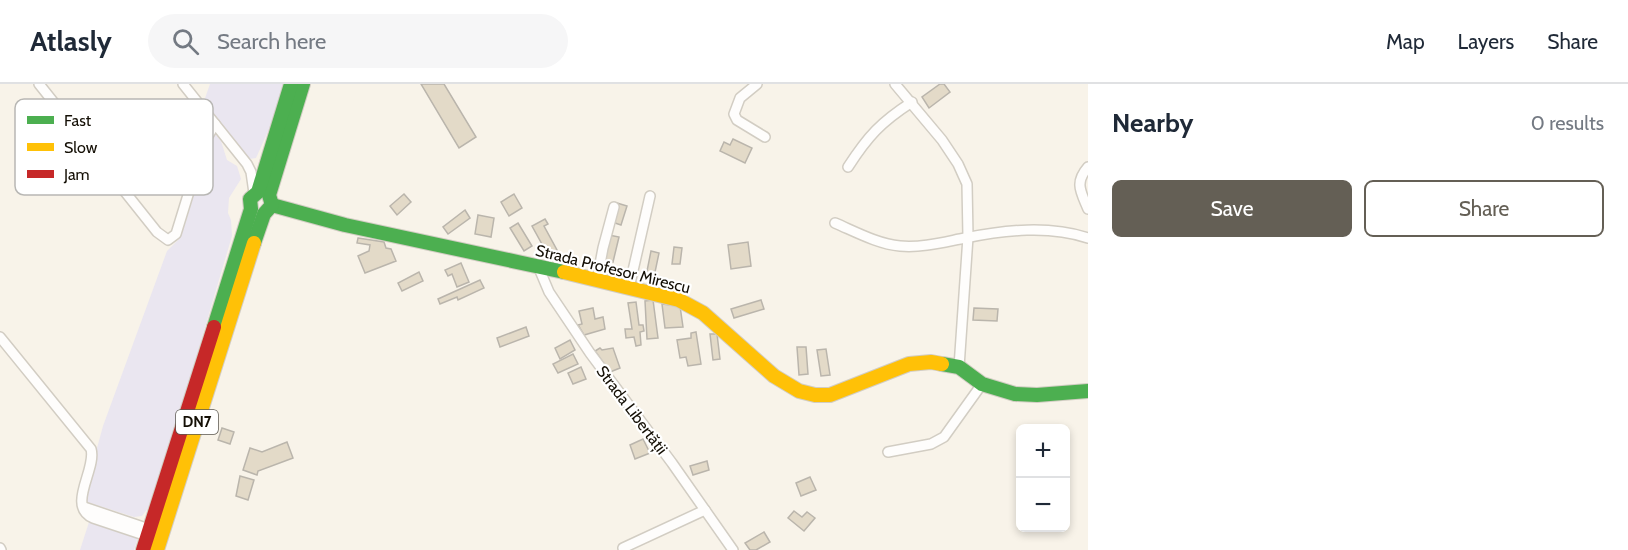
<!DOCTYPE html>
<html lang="en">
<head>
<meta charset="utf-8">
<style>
	body { margin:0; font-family:Cabin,sans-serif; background:#f6f6f7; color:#1f2937 }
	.controls { position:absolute; right:18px; bottom:18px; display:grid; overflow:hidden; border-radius:9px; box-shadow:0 3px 9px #0003 }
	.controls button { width:54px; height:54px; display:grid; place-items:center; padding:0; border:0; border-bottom:2px solid #e0e1e3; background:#fff; color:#1f2937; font:30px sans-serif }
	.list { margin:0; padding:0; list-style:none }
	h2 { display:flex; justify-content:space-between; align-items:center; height:78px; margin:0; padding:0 24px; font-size:26px }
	h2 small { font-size:20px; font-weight:400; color:#747a83 }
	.actions { display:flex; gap:12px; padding:18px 24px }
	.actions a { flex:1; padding:14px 0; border:2px solid #645f55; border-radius:9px; text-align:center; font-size:21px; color:#645f55 }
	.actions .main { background:#645f55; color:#fff }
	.icon { flex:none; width:33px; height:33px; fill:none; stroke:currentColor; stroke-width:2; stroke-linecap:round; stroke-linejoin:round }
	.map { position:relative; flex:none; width:1088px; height:466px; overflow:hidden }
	header { display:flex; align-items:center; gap:36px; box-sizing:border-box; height:84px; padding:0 30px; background:#fff; border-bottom:2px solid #e0e1e3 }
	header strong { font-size:28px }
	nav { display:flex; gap:33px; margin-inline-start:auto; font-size:21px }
	.search { width:420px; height:54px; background:#f6f6f7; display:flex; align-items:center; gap:15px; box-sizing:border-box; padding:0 21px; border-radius:33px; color:#747a83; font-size:22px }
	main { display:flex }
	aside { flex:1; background:#fff }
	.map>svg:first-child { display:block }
</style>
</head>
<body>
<header>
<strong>Atlasly</strong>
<div class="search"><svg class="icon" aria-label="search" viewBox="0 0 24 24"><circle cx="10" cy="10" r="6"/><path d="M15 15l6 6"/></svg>Search here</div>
<nav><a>Map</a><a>Layers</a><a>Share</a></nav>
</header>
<main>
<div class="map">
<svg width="1088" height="466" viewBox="0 0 1088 466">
	<rect width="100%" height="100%" fill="#f8f3e9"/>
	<g fill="#eae6f0">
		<path d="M210,0H284L270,43L256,74L249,75C231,58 217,37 204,17Z"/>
		<path d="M212,51H216L221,57L227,76L237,82L241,95L229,114L228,129L231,136L232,152L180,328L148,424L142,432L134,433L87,418L84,412L103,342L167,167L180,154Z"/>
		<path d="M90,435L138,453L134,466H80Z"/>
	</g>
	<g fill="#e3dac8" stroke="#bab5ac" stroke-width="1.5">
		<path d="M421,0H444L476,53L459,64Z"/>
		<path d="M940,0H944L950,8L929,24L922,13Z"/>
		<path d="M733,55L752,64L745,79L720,67L724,58L730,61Z"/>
		<path d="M404,110L411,118L397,131L390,122Z"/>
		<path d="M514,110L522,124L509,132L501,118Z"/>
		<path d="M617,119L627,122L621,141L612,138Z"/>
		<path d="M465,126L470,134L448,150L443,143Z"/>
		<path d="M478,131L494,134L491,153L475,150Z"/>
		<path d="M545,135L548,140L544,142L557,166L548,171L532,142Z"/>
		<path d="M518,139L532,162L524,167L510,144Z"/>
		<path d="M609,151L619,153L613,178L603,176Z"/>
		<path d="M358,154L384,158L386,164L391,165L396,177L365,189L358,172L369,167L370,161L357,159Z"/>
		<path d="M748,158L751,182L731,185L728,161Z"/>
		<path d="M674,163L682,164L680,180H672Z"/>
		<path d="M651,167L659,169L654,193L646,192Z"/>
		<path d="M461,179L469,198L457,203L452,190L448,192L445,186Z"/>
		<path d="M419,188L423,197L402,207L398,199Z"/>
		<path d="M480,196L484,204L458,216L457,213L440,220L438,215Z"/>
		<path d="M653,216L658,254L647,255L645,217Z"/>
		<path d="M761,216L764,225L734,234L731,225Z"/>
		<path d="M636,218L639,241H643L644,247L640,248L641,261L636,262L634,253L626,254L625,245H632L628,219Z"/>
		<path d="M662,220L680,222L683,243L665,244Z"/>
		<path d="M593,224L595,235L603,233L605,245L584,251L578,241L582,240L579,227Z"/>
		<path d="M974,224L998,225L997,237L973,236Z"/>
		<path d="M526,243L529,252L500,263L497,254Z"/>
		<path d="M696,248L701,280L688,282L686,273L680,274L677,256L691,254V249Z"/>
		<path d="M710,250H717L720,275L713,276Z"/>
		<path d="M570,256L575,266L560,275L555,264Z"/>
		<path d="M797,263H806L808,290L799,291Z"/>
		<path d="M600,264L602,266L613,264L620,284L610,288L595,267Z"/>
		<path d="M826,265L830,291L821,292L817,266Z"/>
		<path d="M573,270L578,280L558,289L553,280Z"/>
		<path d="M581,283L586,295L573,300L568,289Z"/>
		<path d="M222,344L234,348L230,360L218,356Z"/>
		<path d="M643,355L650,369L635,375L630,361Z"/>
		<path d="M287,358L293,374L258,387L257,391L243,386L250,364L262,368Z"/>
		<path d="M707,377L709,386L693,391L690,382Z"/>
		<path d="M240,392L254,396L248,416L236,412Z"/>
		<path d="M810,393L816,406L801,412L796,399Z"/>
		<path d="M794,427L802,433L807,428L815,434L804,447L788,434Z"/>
		<path d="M764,448L770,458L756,466H750L745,459Z"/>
	</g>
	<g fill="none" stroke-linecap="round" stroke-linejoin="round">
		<defs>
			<g id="street">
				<path d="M39,0L157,148L168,156L176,150L204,59L215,40"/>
				<path d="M183,0L247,80L251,88L254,109"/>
				<path d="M757,0L740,14L734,30L737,36L765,53"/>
				<path d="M895,0L942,56L958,80L967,100L968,153L959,283"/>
				<path d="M848,83C868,52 881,38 912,18"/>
				<path d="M1088,83C1074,99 1081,108 1088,125"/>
				<path d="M835,139C856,148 878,160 900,162C922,164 944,158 965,154C1005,146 1049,141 1088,154"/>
				<path d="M538,182L549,208L590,269L672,379L733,466"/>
				<path d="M597,196L603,164L614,123"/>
				<path d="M629,204L650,112"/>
				<path d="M0,253L91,365C97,385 66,422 93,434L147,452"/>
				<path d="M888,368L931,360L944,353L982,300"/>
				<path d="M84,423L149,445"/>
				<path d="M0,464L1,466"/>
				<path d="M623,464L705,426"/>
			</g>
			<g id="fast">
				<path d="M272,121L345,141L564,188"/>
				<path d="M254,159L264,130L272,121L269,111L303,0"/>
				<path d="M214,243L251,125L250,115L258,108L291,0"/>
				<path d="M942,280L959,283L982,300L1015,310L1037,311L1088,307"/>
			</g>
			<g id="slow">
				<path d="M564,188L679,216L703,229L774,292L799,307L815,311H830L909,280L931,278L942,280"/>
				<path d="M157,466L254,159"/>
			</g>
			<path id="jam" d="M143,466L214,243"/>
		</defs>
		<use href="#street" stroke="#d2cdc3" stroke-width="12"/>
		<use href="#fast" stroke="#d2cdc3" stroke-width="16"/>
		<use href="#slow" stroke="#d2cdc3" stroke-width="16"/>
		<use href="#jam" stroke="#d2cdc3" stroke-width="16"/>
		<use href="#street" stroke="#fefdfc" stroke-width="9"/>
		<use href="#fast" stroke="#4caf50" stroke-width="14"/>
		<use href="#slow" stroke="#ffc107" stroke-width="14"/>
		<use href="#jam" stroke="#c62828" stroke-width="14"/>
	</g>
	<g text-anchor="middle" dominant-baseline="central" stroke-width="4.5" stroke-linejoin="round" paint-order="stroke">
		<rect fill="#fff" stroke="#5a5750" stroke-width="1.5" x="176" y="326" width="42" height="24" rx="4.5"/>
		<g font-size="15" font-weight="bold" fill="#140f05">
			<text x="197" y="338">DN7</text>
		</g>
		<g font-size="16" fill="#140f05" stroke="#fff">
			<text transform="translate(613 185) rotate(14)">Strada Profesor Mirescu</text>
			<text transform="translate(632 326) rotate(53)">Strada Libertății</text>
		</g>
	</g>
	<rect x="15" y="15" width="198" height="96" rx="9" fill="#fff" stroke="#b8b7b4" stroke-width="1.5"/>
	<rect x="27" y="32" width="27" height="8" fill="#4caf50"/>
	<rect x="27" y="59" width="27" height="8" fill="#ffc107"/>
	<rect x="27" y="86" width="27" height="8" fill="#c62828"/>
	<g font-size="16" fill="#140f05">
		<text x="64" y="42">Fast</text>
		<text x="64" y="69">Slow</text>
		<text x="64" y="96">Jam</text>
	</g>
</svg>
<div class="controls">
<button>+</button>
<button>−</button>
</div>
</div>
<aside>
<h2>Nearby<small>0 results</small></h2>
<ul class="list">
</ul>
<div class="actions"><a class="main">Save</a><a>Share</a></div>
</aside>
</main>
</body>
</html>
